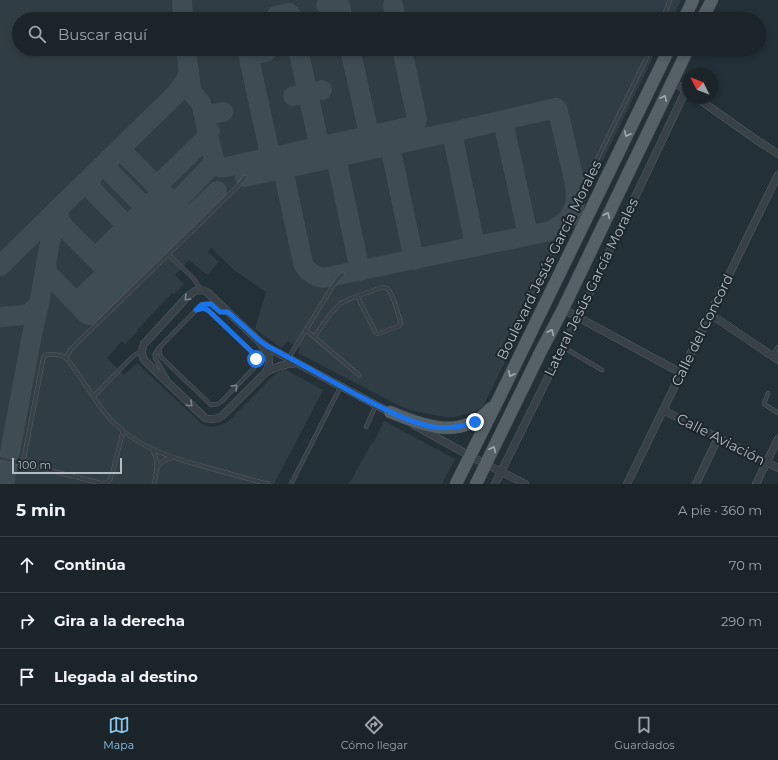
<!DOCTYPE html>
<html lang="es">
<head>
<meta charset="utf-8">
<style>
	body { margin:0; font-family:Montserrat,sans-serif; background:#273035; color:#f1f3f6 }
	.compass { position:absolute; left:682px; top:68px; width:36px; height:36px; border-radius:50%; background:#1a2429; box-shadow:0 2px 6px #0003; rotate:312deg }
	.scale { position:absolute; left:12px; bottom:10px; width:110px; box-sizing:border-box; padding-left:4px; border:2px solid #b1bcc4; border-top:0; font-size:11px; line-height:14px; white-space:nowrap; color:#b1bcc4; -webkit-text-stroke:3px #1c262c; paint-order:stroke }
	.stop { position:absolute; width:12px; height:12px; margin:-9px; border:3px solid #1a73e8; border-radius:50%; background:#fff }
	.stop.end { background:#1a73e8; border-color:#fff; box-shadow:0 1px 4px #0008 }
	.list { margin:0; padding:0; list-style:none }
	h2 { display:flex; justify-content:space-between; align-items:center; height:52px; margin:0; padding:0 16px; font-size:17px }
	h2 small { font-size:13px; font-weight:400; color:#9fa4a8 }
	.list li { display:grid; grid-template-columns:26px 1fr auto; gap:12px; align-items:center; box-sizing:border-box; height:56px; padding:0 16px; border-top:1px solid #384146 }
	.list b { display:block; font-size:15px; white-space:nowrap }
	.list em { font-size:13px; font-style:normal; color:#9fa4a8 }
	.icon { flex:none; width:22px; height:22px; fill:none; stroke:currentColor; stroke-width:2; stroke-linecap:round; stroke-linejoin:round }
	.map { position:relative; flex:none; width:778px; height:484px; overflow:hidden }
	.search { position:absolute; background:#1a2429; box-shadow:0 2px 6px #0003; left:12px; right:12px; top:12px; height:44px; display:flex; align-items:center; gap:10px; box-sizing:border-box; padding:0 14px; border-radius:22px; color:#9fa4a8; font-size:15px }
	.sheet { height:220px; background:#1a2429 }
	nav { display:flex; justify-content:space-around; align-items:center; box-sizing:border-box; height:56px; border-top:1px solid #384146; background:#1a2429; font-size:11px; color:#9fa4a8 }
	nav a { display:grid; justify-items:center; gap:2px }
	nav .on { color:#8dc5ed }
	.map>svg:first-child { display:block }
</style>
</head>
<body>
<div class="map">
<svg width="778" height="484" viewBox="0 0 778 484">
	<rect width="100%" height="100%" fill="#233037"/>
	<g fill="#313d44">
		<path d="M0,0H681L672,19H19V49H657L483,407L473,412L467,414L454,417H446L423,413L410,410L394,403L298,353L300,348L292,344L288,341L281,348L255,329L266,292L233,269L211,248L208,252L219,262L207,275L189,260L175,275L184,284L174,294L172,293L137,330L138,331L125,344L122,341L107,358L124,375L137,363L201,423L206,426L212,427L218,426L224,424L229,421L273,376L282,370H286L323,390L274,484H0Z"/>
		<path d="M384,421L455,459L442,484H349L371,444L374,442Z"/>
	</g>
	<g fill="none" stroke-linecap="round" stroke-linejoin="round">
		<g stroke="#3f4c54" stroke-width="20">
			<path d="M182,0L183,19"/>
			<path d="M326,5L338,3L340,6L343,19"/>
			<path d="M393,5L396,19"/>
			<path d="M276,16L289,13L291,15L292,19"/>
			<path d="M186,49L191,90L193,94L201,103L215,164C219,169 225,168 231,166L409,127C413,126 417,123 417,119L402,49"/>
			<path d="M247,49L269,150L273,155L277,156"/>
			<path d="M298,49L318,139L321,144L326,145"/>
			<path d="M350,49L367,125V132L362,137"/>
			<path d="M251,55L266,52"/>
			<path d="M293,96L305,94L307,90L311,92L322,90"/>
			<path d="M204,113L207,115L223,112"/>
			<path d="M503,121L528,235"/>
			<path d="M452,132L475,246"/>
			<path d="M390,146L414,260"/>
			<path d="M113,155L118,154L127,156L182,212"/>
			<path d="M336,157L360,271"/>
			<path d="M109,159L107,165L112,174L139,201"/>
			<path d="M91,177L90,181L92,190L134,233"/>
			<path d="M245,177L452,132L556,108L558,111L575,184C578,207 572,221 550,231L323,278C314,276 307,272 303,263L283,169"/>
			<path d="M156,185L159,184L204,140L210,131"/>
			<path d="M172,201L175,202L177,201L215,162"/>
			<path d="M58,212L59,218L62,225L101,264"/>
			<path d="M92,255L96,256L98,255L123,230L125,227V224L128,225L131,223L160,194L161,190"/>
			<path d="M46,261L47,272L50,276L87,314L89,315L91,314L119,287L120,283H122L125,281L149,258L152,252H153L156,251L186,221L188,217H190L217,191"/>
			<path d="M0,266L59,208"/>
			<path d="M106,269H111L136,244L138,241V237L140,238H142L173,207L174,203"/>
			<path d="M73,300L77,301L80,299L107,273V270"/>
			<path d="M0,317L24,315L29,314L39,304"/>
			<path d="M4,484L32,335L39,304L50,242L60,207L175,95L186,80L189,72"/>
		</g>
		<defs>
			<g id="service">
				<path d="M663,19L670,0"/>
				<path d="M576,195L579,194L584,186L651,49"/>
				<path d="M169,255L194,279L201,290"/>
				<path d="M306,330L359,375"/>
				<path d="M314,337L331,313L341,303L352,298L383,287L388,289L391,294L394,301L401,323L399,326L378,334L376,333L357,296"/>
				<path d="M563,347L602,370"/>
				<path d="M159,348L160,354L161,357L211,405L218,404L221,402L254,368C257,362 257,358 253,353L209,311L204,308L196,310"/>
				<path d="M772,356L778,347"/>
				<path d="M66,358L71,349L238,186L245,177"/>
				<path d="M288,359L331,289L338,279L343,274"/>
				<path d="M168,380L155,358V354L159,348L201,305L205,304H211L220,312H227"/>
				<path d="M768,393L764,404L778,413"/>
				<path d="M94,396L132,357L141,351"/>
				<path d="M366,427L376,405"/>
				<path d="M152,449C159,461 157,471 154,484"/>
				<path d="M0,458L100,483H106L110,480L113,471L123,431"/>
				<path d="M23,463L43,359L45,355C51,354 61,354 66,358C83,377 94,403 113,422C140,449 173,458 209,468C228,473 248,479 268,484"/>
				<path d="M157,468C161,462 165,459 172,458"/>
				<path d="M291,484L341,386"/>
			</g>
			<g id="minor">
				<path d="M672,81L688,92"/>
				<path d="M697,98L758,141L778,154"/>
				<path d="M563,309L681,373"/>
				<path d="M710,314L778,360"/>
				<path d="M259,341C268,354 273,357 266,372L224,414C218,420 212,420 205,418L145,361C141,355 141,351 144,344L188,296C194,291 199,288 207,292L259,341L267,347L393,414"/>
				<path d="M266,372C277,366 285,364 297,363"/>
				<path d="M663,410L778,468"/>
				<path d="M414,425L470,456L525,484"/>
				<path d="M495,484L578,317L686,90"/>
				<path d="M627,484L747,238L778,175"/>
				<path d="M696,484L718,438"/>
				<path d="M756,484L778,439"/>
			</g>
			<g id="primary">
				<path d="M684,19L693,0"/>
				<path d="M702,19L712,0"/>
				<path d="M390,412C425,426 461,441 491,408"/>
				<path d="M456,484L500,396L669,49"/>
				<path d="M476,484L541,351L563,309L688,49"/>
			</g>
		</defs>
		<use href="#service" stroke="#545f65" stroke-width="4.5"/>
		<use href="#minor" stroke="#545f65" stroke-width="8"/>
		<use href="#primary" stroke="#434d54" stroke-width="13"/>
		<use href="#service" stroke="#374147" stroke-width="3.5"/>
		<use href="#minor" stroke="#374147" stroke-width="7"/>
		<use href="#primary" stroke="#556067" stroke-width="12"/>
	</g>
	<defs><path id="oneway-chevron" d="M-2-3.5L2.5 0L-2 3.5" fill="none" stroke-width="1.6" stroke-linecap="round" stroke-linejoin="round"/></defs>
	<g stroke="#9faab1">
		<use href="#oneway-chevron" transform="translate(664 98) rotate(-64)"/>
		<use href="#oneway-chevron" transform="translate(627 134) rotate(116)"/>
		<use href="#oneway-chevron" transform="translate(607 215) rotate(-64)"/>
		<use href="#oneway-chevron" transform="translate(551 332) rotate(-63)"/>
		<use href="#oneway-chevron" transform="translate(511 374) rotate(116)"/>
		<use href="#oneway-chevron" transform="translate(493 449) rotate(-64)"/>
	</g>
	<g stroke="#7a858c">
		<use href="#oneway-chevron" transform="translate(187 298) rotate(135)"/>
		<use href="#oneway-chevron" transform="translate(235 387) rotate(-46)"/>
		<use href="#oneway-chevron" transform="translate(190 404) rotate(43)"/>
	</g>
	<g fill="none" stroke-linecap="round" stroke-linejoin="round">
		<path stroke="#1a73e8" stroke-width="5" d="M256,359L253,353L209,311L204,308L196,310L201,305L208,304H211L220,312H228L260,341L267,346C298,362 329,380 359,396C382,408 407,422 433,427C448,429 461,427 475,422"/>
	</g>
	<g text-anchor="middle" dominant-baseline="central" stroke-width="4" stroke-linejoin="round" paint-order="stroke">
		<g font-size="14" fill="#b1bcc4" stroke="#1c262c">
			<text transform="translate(549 260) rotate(-64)">Boulevard Jesús García Morales</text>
			<text transform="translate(591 287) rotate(-64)">Lateral Jesús García Morales</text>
			<text transform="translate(702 330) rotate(-64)">Calle del Concord</text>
			<text transform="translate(721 439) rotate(27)">Calle Aviación</text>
		</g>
	</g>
</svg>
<svg class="compass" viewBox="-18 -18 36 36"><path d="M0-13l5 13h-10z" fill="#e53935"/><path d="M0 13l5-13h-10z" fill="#9fa4a8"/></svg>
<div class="scale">100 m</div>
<div class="stop" style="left:256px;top:359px"></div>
<div class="stop end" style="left:475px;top:422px"></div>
<div class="search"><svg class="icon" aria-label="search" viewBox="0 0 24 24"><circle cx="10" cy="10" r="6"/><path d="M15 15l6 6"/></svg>Buscar aquí</div>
</div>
<section class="sheet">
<h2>5 min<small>A pie · 360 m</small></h2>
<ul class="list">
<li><svg class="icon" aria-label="ahead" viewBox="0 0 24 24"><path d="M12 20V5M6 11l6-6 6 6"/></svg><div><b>Continúa</b></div><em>70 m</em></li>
<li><svg class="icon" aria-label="right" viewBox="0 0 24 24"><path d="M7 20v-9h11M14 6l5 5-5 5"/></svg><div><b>Gira a la derecha</b></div><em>290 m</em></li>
<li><svg class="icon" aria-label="arrive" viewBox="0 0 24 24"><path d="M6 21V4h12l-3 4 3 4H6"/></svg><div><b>Llegada al destino</b></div></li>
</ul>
</section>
<nav>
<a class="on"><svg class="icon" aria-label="map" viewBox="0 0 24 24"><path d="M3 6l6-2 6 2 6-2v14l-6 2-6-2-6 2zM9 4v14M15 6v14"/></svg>Mapa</a>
<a><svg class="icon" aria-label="directions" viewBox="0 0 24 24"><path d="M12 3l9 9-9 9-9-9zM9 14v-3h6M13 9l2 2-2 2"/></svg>Cómo llegar</a>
<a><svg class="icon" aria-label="saved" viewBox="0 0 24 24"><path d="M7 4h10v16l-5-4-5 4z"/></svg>Guardados</a>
</nav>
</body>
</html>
